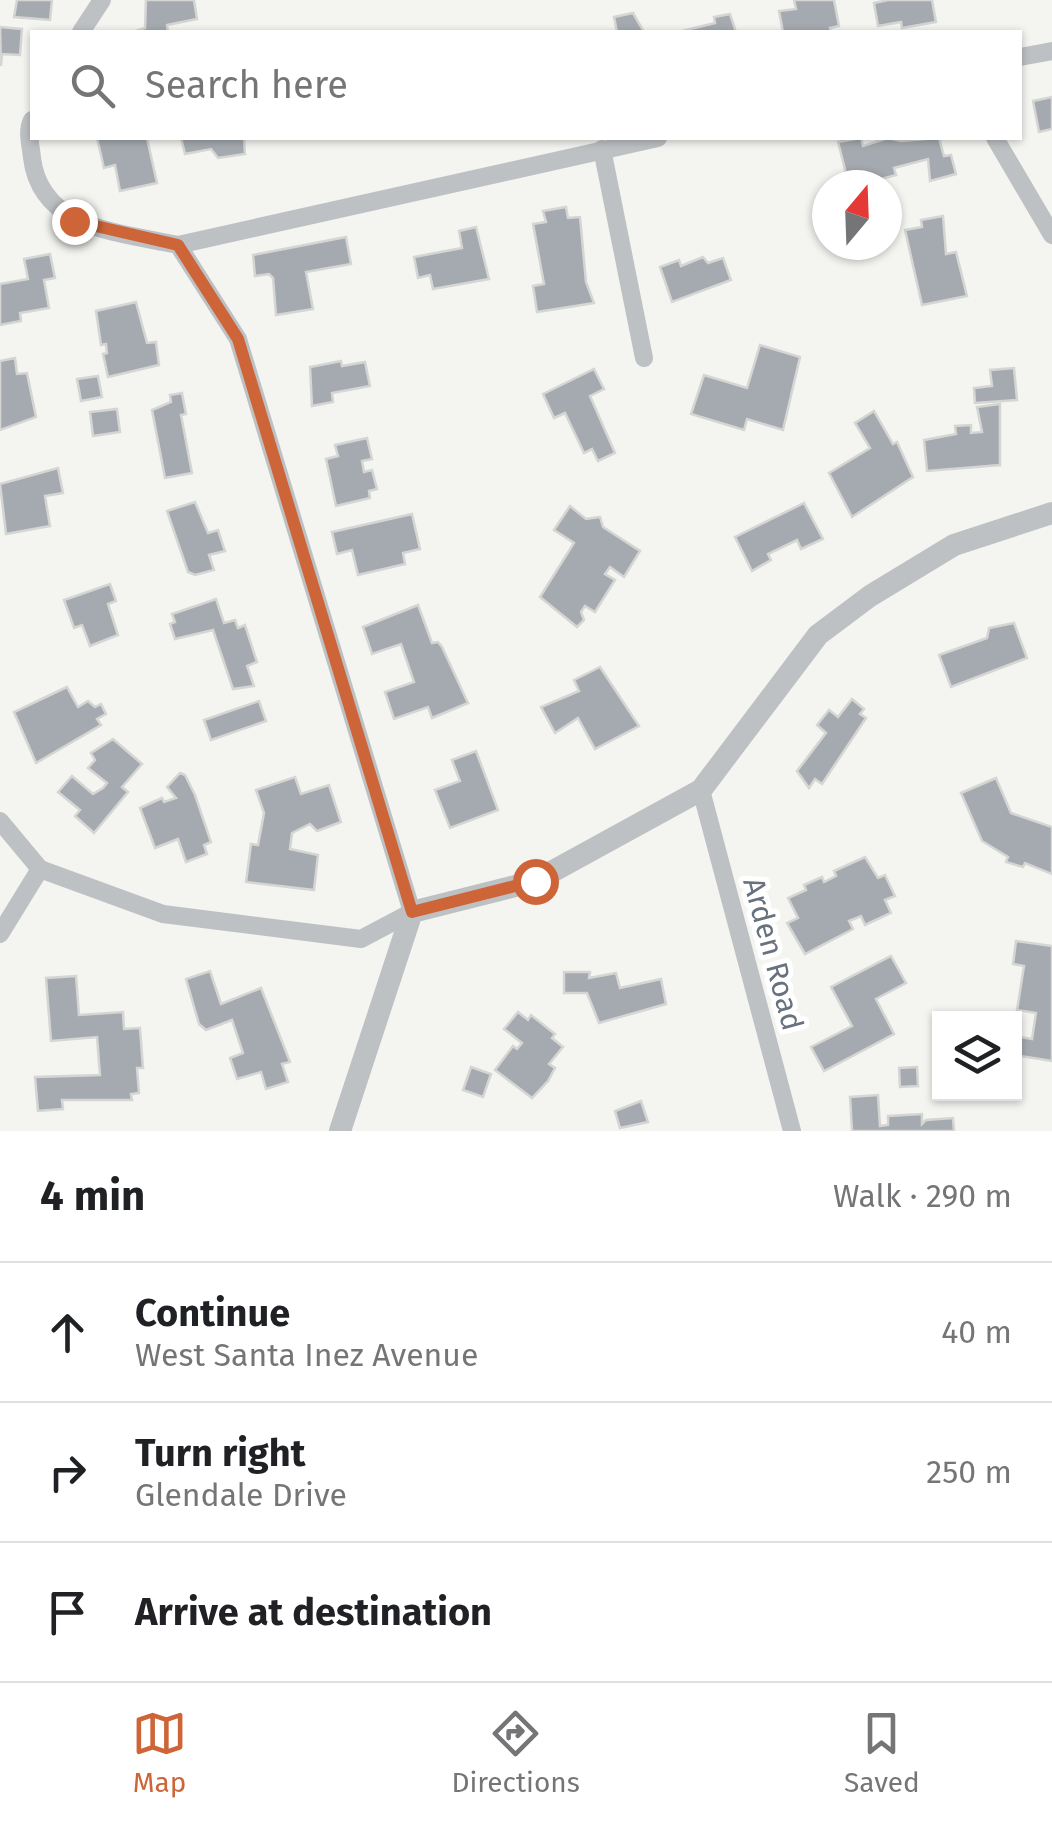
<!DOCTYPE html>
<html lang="en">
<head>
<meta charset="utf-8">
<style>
	body { margin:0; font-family:"Fira Sans",sans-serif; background:#f6f6f6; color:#202124 }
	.controls { position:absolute; right:30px; bottom:30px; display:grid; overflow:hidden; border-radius:0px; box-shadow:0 2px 8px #0004 }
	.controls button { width:90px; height:90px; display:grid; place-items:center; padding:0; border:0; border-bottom:2px solid #e0e0e0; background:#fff; color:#202124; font:50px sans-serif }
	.compass { position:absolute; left:812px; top:170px; width:90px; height:90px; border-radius:50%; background:#fff; box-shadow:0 2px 8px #0004; rotate:19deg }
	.stop { position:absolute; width:30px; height:30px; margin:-22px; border:8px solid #cd6538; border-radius:50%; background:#fff }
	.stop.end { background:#cd6538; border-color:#fff; box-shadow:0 2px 10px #0008 }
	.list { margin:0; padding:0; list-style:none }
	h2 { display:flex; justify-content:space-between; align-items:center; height:130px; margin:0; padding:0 40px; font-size:42px }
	h2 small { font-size:32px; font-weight:400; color:#757577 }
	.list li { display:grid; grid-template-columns:65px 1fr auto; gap:30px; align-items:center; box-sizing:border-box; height:140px; padding:0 40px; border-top:2px solid #e0e0e0 }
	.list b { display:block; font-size:38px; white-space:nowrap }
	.list p { margin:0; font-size:32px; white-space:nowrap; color:#757577 }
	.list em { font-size:32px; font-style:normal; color:#757577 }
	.icon { flex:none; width:55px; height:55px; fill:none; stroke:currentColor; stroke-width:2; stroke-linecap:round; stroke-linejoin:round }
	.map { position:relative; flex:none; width:1052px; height:1131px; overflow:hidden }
	.search { position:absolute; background:#fff; box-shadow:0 2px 8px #0004; left:30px; right:30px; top:30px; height:110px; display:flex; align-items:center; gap:25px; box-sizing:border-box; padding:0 35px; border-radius:0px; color:#757577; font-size:38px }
	.sheet { height:550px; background:#fff }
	nav { display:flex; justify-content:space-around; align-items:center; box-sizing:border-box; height:140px; border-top:2px solid #e0e0e0; background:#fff; font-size:28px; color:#757577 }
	nav a { display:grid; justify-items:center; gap:5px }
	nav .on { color:#cd6538 }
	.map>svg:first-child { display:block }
</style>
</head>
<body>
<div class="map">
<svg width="1052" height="1131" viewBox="0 0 1052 1131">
	<rect width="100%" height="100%" fill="#f4f4f1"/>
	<g fill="#a4aaaf" stroke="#d5d6d4" stroke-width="2.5">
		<path d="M17,0H52L50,20L14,17Z"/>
		<path d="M146,0H194L197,19L167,25L168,32H133L145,28Z"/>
		<path d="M794,0H834L839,26L830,28L831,32H783L779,11L796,9Z"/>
		<path d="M888,0H932L936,22L902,28L901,22L878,26L874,3Z"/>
		<path d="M633,13L644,32H617L614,17Z"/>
		<path d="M730,14L736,32H678L715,23L714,17Z"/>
		<path d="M0,27L22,29L20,55L2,54L1,66Z"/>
		<path d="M1052,97V129L1039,132L1033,101Z"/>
		<path d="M97,138H147L157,183L120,191L115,165L104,168Z"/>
		<path d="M181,138H244L245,154L218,158L211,149L185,154Z"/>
		<path d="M861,138L863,146L888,138L901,141L939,138L944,156L951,155L956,174L930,181L928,159L894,168L896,175L881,179L883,185H849L838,142Z"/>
		<path d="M566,207L568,218L580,217L586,282L594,303L537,312L533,286L544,284L533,224L546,222L543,211Z"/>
		<path d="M943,216L946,254L956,252L967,296L922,305L905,230L922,227L921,220Z"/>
		<path d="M476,227L489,279L433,289L430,275L418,278L414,257L462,248L459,231Z"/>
		<path d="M346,237L351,264L306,272L313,309L276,315L273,278L269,274L255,276L253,255Z"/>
		<path d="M50,254L55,278L44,280L49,308L20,313L21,321L0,325V284L28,279L24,259Z"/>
		<path d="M703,257L708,263L723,258L731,280L672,302L660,267L679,260L681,266Z"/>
		<path d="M136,302L147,343L156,342L159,365L108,377L103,354L107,353L106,344L101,345L96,311Z"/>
		<path d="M760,345L800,357L783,430L747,419L744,430L691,414L704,375L747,388Z"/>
		<path d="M15,358L17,374L27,373L36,417L0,430V361Z"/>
		<path d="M341,361L342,366L365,362L370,386L332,393L333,402L312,406L310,367Z"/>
		<path d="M1014,368L1017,400L975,403L974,388L992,386L990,370Z"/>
		<path d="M594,369L604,389L590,396L615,453L598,461L592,449L584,453L565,413L554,418L543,394Z"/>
		<path d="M98,376L102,397L81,401L77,379Z"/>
		<path d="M182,393L186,414L181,415L192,473L165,478L152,410L171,402L170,395Z"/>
		<path d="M1000,404V465L927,471L924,440L956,434L955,426L971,425V433L982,432L977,407Z"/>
		<path d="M117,409L120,432L93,436L90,412Z"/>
		<path d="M874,411L893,444L897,442L913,477L852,517L829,473L870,448L855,423Z"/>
		<path d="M367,438L372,459L362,461L364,472L372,470L377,489L369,491L370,498L336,506L326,459L338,456L335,445Z"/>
		<path d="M58,468L63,493L45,496L50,526L6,534L0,484Z"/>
		<path d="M195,502L208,533L218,530L225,551L209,555L214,570L195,575L188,572L167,511Z"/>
		<path d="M804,503L823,539L801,549L797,540L768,554L771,560L752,571L735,537Z"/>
		<path d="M570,506L586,519L600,517L603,527L640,551L624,577L610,567L605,574L615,580L595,612L585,606L581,612L584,620L577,627L540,597L574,543L554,530Z"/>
		<path d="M412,514L420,549L403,553L405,564L358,575L352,550L337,554L332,532Z"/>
		<path d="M110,584L116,601L108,604L118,635L90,646L82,625L74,628L64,600Z"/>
		<path d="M216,599L224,623L235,620L238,628L245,625L257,662L247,666L254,686L233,689L213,630L175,639L170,624L175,622L172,614Z"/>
		<path d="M418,605L432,643L438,642L442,647L468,703L432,718L428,707L394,719L385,692L414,682L401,644L372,654L363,627Z"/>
		<path d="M1014,623L1027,658L951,687L939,655L987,638L989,628Z"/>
		<path d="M600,667L639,726L595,749L578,718L555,733L541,707L579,691L574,680Z"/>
		<path d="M67,687L78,707L88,701L95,707L101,704L106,714L97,719L101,725L36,763L14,712Z"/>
		<path d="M852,699L864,709L860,714L866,718L822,784L815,779L809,788L797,771L826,733L817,725L829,710L838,717Z"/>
		<path d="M259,701L266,721L211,740L204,720Z"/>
		<path d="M113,739L142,764L122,787L128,792L94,833L75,816L80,810L58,792L72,776L93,794L103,788L107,783L88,768L95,760L91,753Z"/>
		<path d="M476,751L498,810L450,828L435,790L460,781L452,760Z"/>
		<path d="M180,773L185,775L195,795L211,842L204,845L207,854L186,862L178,839L155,848L140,808L162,798L164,802L176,798L167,787Z"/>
		<path d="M295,777L301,794L329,785L341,822L317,831L310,824L292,833L290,849L318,855L314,890L246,882L251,844L258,845L264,813L256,790Z"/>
		<path d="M996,778L1011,813L1052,827V874L1025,863L1023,867L1006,862L1008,857L982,841L961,793Z"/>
		<path d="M865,857L878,878L885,875L895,896L885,900L891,913L865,925L861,916L849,921L853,929L805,954L787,923L798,918L788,898L806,890L804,885L822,877L824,882L836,876L834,871Z"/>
		<path d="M1016,941L1052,946V1061L1014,1055V1036L1032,1039L1036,1013L1017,1010L1024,966L1013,964Z"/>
		<path d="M891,956L906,983L876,999L894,1034L824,1071L811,1047L852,1026L831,987Z"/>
		<path d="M210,971L221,1004L261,988L290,1062L282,1064L288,1082L266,1089L261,1072L237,1079L230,1058L243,1053L232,1020L206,1030L199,1024L186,979Z"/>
		<path d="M564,972H590L589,978L616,973L620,988L661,979L666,1004L599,1023L587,993H564Z"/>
		<path d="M76,976L79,1015L123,1012L124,1029L140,1028L143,1068H137L139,1093L131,1094L132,1100H62L63,1109L38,1111L35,1077L100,1075L97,1037L51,1041L46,978Z"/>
		<path d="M518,1012L528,1020L531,1015L555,1034L552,1038L563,1047L549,1064L555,1068L548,1081L532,1098L495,1070L513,1046L517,1049L522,1043L504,1029Z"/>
		<path d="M471,1067L491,1074L483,1097L463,1090Z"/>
		<path d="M917,1067L918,1086L900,1087L899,1068Z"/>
		<path d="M878,1095L880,1126L888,1125V1116L922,1114V1124L926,1120L953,1118L954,1131H852L850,1097Z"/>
		<path d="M641,1101L648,1122L620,1128L615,1111Z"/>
	</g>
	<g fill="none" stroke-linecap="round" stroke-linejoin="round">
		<g stroke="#bec1c4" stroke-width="18">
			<path d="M81,32L102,0"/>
			<path d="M1020,57L1052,51"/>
			<path d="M995,138L1052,235"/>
			<path d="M602,149L644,358"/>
			<path d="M178,245L658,138"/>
			<path d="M701,790L792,1131"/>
			<path d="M0,821L40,869"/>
			<path d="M0,934L40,869L163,914L361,939L412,912L238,339L178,245C120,232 41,230 32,158C31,145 26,132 32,120"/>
		</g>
		<path stroke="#bec1c4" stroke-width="22" d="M340,1131L412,912L535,881L701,790L818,635L870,596L954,545L1052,513"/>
	</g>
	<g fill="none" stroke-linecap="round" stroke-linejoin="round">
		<path stroke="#cd6538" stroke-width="12" d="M74,221L178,245L238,339L412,912L535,881"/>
	</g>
	<g text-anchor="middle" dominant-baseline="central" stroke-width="10" stroke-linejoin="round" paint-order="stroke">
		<g font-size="30" fill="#67727e" stroke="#fff">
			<text transform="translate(773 954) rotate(75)">Arden Road</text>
		</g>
	</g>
</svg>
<div class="controls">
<button><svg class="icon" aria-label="layers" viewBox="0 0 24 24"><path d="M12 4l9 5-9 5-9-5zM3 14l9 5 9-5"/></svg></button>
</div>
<svg class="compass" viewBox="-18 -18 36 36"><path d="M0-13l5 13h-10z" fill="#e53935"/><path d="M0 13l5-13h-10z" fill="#757577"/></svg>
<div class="stop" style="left:535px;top:881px"></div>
<div class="stop end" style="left:74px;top:221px"></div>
<div class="search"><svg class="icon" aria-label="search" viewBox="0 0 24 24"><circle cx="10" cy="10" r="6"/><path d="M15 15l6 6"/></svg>Search here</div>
</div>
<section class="sheet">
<h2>4 min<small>Walk · 290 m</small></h2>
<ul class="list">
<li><svg class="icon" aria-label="ahead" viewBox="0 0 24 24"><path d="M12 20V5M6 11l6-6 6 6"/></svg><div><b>Continue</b><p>West Santa Inez Avenue</p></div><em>40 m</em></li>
<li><svg class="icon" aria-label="right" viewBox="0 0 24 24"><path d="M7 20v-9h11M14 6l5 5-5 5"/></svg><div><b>Turn right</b><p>Glendale Drive</p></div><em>250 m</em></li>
<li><svg class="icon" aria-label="arrive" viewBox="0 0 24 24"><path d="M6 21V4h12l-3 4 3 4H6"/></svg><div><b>Arrive at destination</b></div></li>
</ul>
</section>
<nav>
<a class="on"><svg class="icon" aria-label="map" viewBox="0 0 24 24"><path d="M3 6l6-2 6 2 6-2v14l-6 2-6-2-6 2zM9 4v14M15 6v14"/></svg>Map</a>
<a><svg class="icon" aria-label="directions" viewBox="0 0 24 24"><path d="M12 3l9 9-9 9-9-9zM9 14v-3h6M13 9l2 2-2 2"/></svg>Directions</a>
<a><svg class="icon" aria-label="saved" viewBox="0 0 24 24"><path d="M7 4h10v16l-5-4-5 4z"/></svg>Saved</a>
</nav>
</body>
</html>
